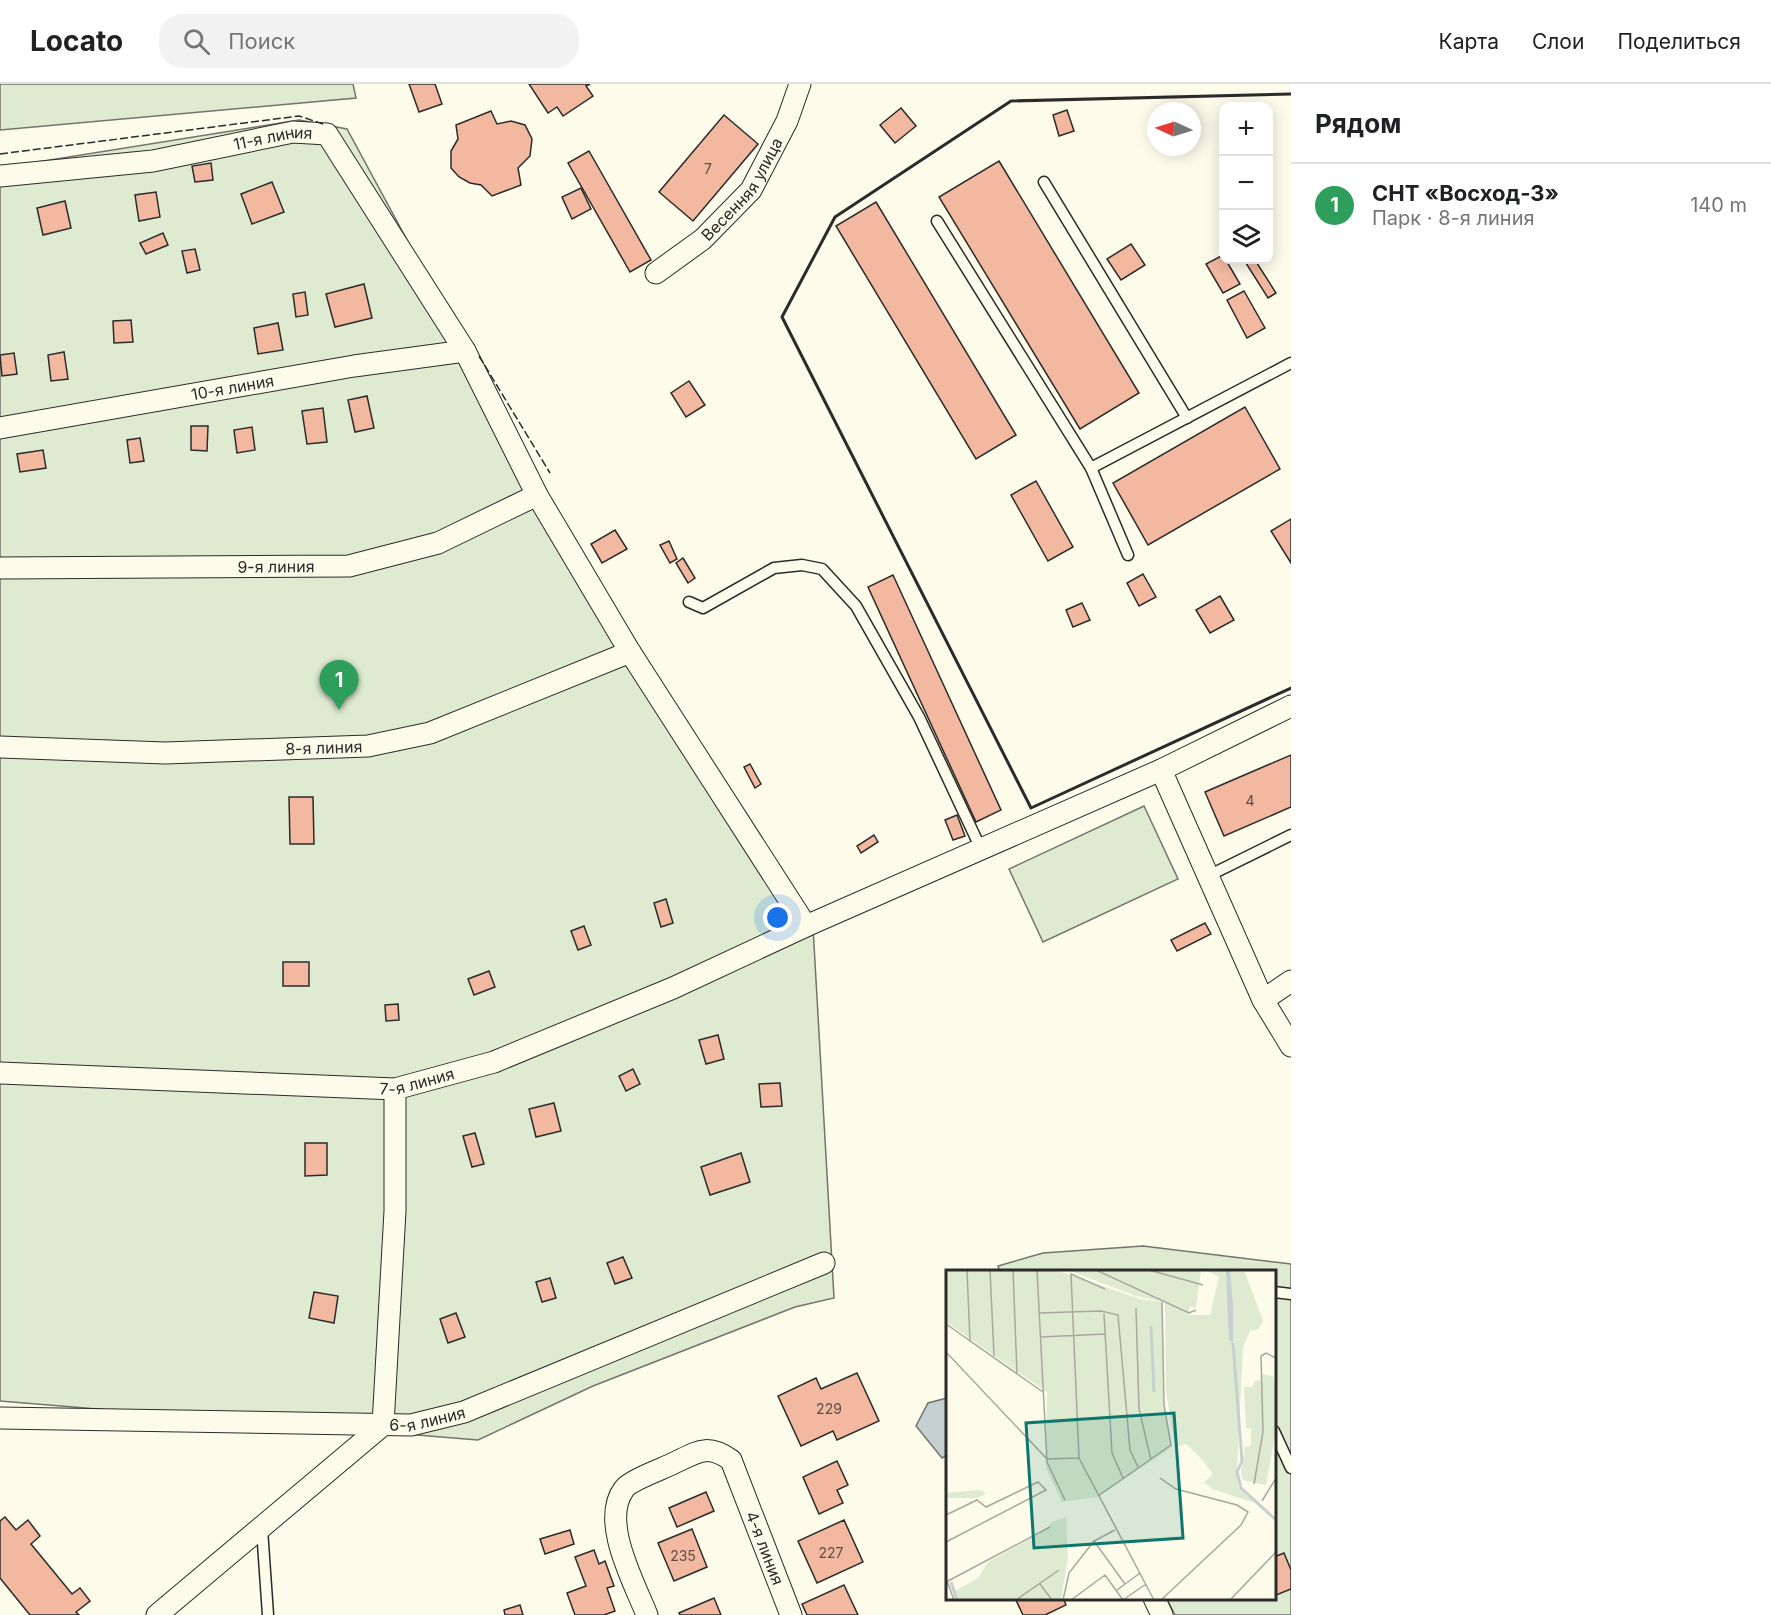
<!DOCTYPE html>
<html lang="ru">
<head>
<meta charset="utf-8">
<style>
	body { margin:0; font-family:Inter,sans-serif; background:#f2f2f2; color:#202124 }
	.controls { position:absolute; right:18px; top:18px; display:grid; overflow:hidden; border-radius:12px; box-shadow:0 3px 15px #0003 }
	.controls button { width:54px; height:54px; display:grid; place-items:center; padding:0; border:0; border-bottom:2px solid #e0e0e0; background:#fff; color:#202124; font:30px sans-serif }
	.compass { position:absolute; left:1147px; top:18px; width:54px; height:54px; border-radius:50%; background:#fff; box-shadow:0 3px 15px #0003; rotate:274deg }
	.you { position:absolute; left:778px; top:834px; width:21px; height:21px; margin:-15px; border:4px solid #fff; border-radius:50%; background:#1a73e8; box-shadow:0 0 0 9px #1a73e833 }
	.badge { display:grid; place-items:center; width:39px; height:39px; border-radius:50%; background:#db2777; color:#fff; font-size:20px; font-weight:700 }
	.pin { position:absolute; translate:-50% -50px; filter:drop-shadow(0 2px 3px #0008) }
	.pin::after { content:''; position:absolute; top:32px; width:21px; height:18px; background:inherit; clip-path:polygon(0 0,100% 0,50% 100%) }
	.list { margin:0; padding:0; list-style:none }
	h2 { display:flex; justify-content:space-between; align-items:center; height:78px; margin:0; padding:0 24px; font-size:26px }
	h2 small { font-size:20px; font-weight:400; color:#757577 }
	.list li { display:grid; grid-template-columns:39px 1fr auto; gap:18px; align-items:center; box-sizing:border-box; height:84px; padding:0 24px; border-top:2px solid #e0e0e0 }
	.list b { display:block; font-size:22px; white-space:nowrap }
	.list p { margin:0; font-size:20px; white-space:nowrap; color:#757577 }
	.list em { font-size:20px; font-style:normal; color:#757577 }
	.icon { flex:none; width:33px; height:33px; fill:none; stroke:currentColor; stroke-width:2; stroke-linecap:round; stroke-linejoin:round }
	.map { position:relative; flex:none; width:1291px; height:1531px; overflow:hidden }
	header { display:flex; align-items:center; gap:36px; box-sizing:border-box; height:84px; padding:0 30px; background:#fff; border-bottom:2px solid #e0e0e0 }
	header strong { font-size:28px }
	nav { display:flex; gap:33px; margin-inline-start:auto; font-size:21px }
	.search { width:420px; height:54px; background:#f2f2f2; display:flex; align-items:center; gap:15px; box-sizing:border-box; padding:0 21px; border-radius:24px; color:#757577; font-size:22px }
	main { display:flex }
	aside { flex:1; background:#fff }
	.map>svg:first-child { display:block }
</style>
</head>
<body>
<header>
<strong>Locato</strong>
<div class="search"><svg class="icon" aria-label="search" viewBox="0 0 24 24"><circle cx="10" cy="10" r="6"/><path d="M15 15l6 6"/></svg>Поиск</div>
<nav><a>Карта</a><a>Слои</a><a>Поделиться</a></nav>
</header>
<main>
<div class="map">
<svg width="1291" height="1531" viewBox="0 0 1291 1531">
	<rect width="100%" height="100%" fill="#fdfbea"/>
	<g fill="#deebd1" stroke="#74746e" stroke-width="1.5">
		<path d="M0,0H353L356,14L0,46Z"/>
		<path d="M299,36L347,45L544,409L813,843L834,1214L795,1223L593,1302L478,1356L0,1317V84Z"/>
		<path d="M1144,722L1178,795L1043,858L1009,785Z"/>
		<path d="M1143,1162L1291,1180V1531H1175L1167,1515L1274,1514V1188H1000L998,1182L1043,1169Z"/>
	</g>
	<path fill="#c7d0d0" stroke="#74746e" stroke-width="1.5" d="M947,1314V1371L942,1374L916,1342L928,1319Z"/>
	<g fill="#f2b8a0" stroke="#2b2b2b" stroke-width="1.5">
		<path d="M409,0H435L442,20L419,28Z"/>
		<path d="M529,0H590L586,2L593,12L563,32L557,23L548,29Z"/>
		<path d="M901,24L916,42L895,59L880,41Z"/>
		<path d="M1067,26L1074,47L1059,52L1053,31Z"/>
		<path d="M491,27L497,40L511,37L525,41L532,55L530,72L518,84L521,101L492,112L481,101L470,99L459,93L451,84V67L458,55L456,41Z"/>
		<path d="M724,31L758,60L693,137L659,108Z"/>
		<path d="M589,67L651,176L630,188L568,79Z"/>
		<path d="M999,77L1139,309L1080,345L939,113Z"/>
		<path d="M211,79L213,96L195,98L192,82Z"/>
		<path d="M272,98L284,128L252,140L241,110Z"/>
		<path d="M581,104L591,125L572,135L562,113Z"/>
		<path d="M156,108L160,133L139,137L135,111Z"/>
		<path d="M65,117L71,144L43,151L37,124Z"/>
		<path d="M876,118L1016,351L976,375L836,142Z"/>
		<path d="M163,149L168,161L146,170L140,159Z"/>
		<path d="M1131,160L1145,181L1121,196L1107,175Z"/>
		<path d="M195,165L200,186L187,189L182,167Z"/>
		<path d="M1223,171L1240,200L1223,209L1206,180Z"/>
		<path d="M1244,176H1255L1276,209L1268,214Z"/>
		<path d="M364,200L372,234L335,243L326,210Z"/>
		<path d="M1244,207L1265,244L1247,254L1227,216Z"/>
		<path d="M305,208L308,231L296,233L293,210Z"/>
		<path d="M131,236L133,258L114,259L113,237Z"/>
		<path d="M278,239L283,266L258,270L254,244Z"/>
		<path d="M64,268L68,295L51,297L48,271Z"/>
		<path d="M14,269L17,290L2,292L0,271Z"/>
		<path d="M689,297L705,321L686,333L671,309Z"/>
		<path d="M367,312L374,344L355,348L348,316Z"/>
		<path d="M1245,323L1280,385L1148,461L1113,399Z"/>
		<path d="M323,324L327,358L307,360L302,327Z"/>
		<path d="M191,342H208L207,367L191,366Z"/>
		<path d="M252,343L255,366L237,369L234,346Z"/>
		<path d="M140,354L144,377L130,379L127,356Z"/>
		<path d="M43,366L46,384L20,388L17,370Z"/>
		<path d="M1036,397L1073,463L1048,477L1011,411Z"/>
		<path d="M1291,435V479L1271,447Z"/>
		<path d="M615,446L627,465L602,479L591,460Z"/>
		<path d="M669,457L677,475L670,479L660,461Z"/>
		<path d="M683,474L695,494L688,499L676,479Z"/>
		<path d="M1143,490L1156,513L1139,522L1127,499Z"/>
		<path d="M893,491L1001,726L976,738L868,503Z"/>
		<path d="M1220,512L1234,536L1210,549L1196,526Z"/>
		<path d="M1082,519L1090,536L1073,543L1066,526Z"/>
		<path d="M1291,671V723L1224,752L1205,708Z"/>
		<path d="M750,680L761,700L755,704L744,683Z"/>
		<path d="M289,713H313L314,760H290Z"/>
		<path d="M957,731L965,752L953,756L945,736Z"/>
		<path d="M874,751L878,758L861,769L857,762Z"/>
		<path d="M666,815L673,839L661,843L654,819Z"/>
		<path d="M1205,839L1211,850L1177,867L1171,856Z"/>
		<path d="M584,842L591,861L578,866L571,847Z"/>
		<rect x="283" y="878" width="26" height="24"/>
		<path d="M489,887L495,903L474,911L468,895Z"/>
		<path d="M398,920L399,936L386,937L385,921Z"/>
		<path d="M718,951L724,975L706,980L699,956Z"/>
		<path d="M633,985L640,1000L626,1007L619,992Z"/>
		<path d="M780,999L782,1022L761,1023L759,1000Z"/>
		<path d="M554,1019L561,1047L536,1053L529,1025Z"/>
		<path d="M475,1049L484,1080L472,1083L463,1052Z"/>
		<path d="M305,1059H327V1091L305,1092Z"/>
		<path d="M741,1069L750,1098L710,1111L701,1083Z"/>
		<path d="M623,1173L632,1194L615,1200L607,1179Z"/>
		<path d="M550,1194L556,1214L542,1218L536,1198Z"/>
		<path d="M314,1208L338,1212L334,1239L309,1234Z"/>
		<path d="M456,1229L465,1253L448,1259L440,1235Z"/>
		<path d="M857,1289L879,1337L837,1356L833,1347L801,1362L778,1312L816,1294L821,1305Z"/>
		<path d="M837,1377L848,1401L837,1406L843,1419L819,1430L803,1393Z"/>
		<path d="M706,1408L714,1427L677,1443L669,1424Z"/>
		<path d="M5,1433L16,1446L28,1436L40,1452L31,1460L72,1510L80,1504L90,1517L76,1528L79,1531H30L0,1494V1437Z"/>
		<path d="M844,1436L863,1478L817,1499L798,1457Z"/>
		<path d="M692,1445L707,1483L674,1497L658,1459Z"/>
		<path d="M570,1446L574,1460L545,1470L540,1455Z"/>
		<path d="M594,1466L599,1480L605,1477L614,1502L607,1504L615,1527L604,1531H575L567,1509L586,1502L575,1473Z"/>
		<path d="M1284,1469L1291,1486V1505L1274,1512V1473Z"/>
		<path d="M844,1501L858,1531H807L802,1520Z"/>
		<path d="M714,1514L721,1531H680L679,1529Z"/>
		<path d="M1015,1514H1063L1066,1521L1045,1531H1023Z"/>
		<path d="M520,1521L523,1531H505L504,1526Z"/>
	</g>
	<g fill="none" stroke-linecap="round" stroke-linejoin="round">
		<defs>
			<g id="service">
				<path d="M1044,98L1187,334"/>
				<path d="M937,137L1091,384L1291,279"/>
				<path d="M1091,384L1128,471"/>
				<path d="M689,518L703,524L774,484L802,481L822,485L856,522L919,633L981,765"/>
				<path d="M1208,792L1291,751"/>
				<path d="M1274,1208L1291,1210"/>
				<path d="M1274,1347L1291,1384"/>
				<path d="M262,1445L268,1531"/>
			</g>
			<g id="minor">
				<path id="s1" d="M0,92L153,77L293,48L327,50L465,267L537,411L630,568L806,842"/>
				<path id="s2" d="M656,189L703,155L751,106L787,37L800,0"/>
				<path id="s3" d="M0,344L354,282L465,267"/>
				<path id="s4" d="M0,484L349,482L438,459L537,411"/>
				<path id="s5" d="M0,663L165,669L368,662L430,649L630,568"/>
				<path d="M1161,686L1263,916L1291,897"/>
				<path d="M1263,916L1291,962"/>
				<path id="s6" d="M0,989L395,1005L494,978L673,904L806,842L1161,686L1291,622"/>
				<path id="s7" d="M0,1334L411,1341L464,1328L824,1179"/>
				<path d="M1154,1514L1162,1531"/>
				<path d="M157,1531L383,1341L395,1127V1005"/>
				<path id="s8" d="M647,1531C634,1498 600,1437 624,1405C630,1396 665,1384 676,1378C699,1367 708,1360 731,1376L791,1531"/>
			</g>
		</defs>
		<use href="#service" stroke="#2b2b2b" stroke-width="13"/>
		<use href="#minor" stroke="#2b2b2b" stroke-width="23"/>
		<use href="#service" stroke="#fdfbea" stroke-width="10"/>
		<use href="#minor" stroke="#fdfbea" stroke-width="21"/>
		<g stroke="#2b2b2b" stroke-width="1.5" stroke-dasharray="8 3" stroke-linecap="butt">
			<path d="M0,70L299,32L323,40"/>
			<path d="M479,272L550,389"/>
		</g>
		<path stroke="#2b2b2b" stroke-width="3" d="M1291,10L1011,17L835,133L782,233L1031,724L1291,604"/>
	</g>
	<g text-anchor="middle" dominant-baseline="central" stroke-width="4.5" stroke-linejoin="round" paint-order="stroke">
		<g font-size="14" fill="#5d4e48">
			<text x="708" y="84">7</text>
			<text x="1250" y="716">4</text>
			<text x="829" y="1324">229</text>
			<text x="831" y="1468">227</text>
			<text x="683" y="1471">235</text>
		</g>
		<g font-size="16" fill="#2b2b2b" stroke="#fdfbea">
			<text stroke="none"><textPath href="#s1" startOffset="276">11-я линия</textPath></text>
			<text stroke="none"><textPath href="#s2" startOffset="122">Весенняя улица</textPath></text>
			<text stroke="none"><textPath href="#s3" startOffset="236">10-я линия</textPath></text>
			<text stroke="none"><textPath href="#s4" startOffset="276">9-я линия</textPath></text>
			<text stroke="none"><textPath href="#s5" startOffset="324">8-я линия</textPath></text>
			<text stroke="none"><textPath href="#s6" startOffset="418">7-я линия</textPath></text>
			<text stroke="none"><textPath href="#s7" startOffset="428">6-я линия</textPath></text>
			<text stroke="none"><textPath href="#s8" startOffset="346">4-я линия</textPath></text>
		</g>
	</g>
	<g transform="translate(946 1186)">
		<rect width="330" height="330" fill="#fdfbea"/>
		<path d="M0,0H110L194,29L217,32L218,135L226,177L152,227L116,232L100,198L101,122L0,52ZM122,0H255L250,38L244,36L243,43L239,42L243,45H264L273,7L260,0L299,2L317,51L312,59L304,61L297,78L291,198L292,217L309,233L266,219L258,212L267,204L254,187L240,174L229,177L220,121L219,32L190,26ZM315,104L327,106L329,116V165L320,215L297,210L295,202L299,177L305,176V159L300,158L298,117H306L309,111L314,110ZM33,220L40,223L32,228H0V223ZM120,247L122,287L115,330H13L9,321L32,308L42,292L100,260L106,252Z" fill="#deebd1"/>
		<path d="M280,0H284L287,34V73L283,70Z" fill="#c7d0d0"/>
		<path fill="none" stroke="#c7d0d0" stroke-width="3" d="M205,56L208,122M287,73L296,191L291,202L295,218L330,250M5,312L11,330"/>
		<path fill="none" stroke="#a9a89e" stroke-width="1.5" d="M21,0L24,71M44,0L48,86M67,0L71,104M91,0L101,192L119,230M150,0L243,43L250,40M203,0L257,15M159,19L125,4L133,188L208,330M190,38L193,139L205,190M93,43L155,41L172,45L184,180L192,197M158,44L166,183L177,208M0,54L97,122M95,67L159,64M0,82L101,189L133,188M214,208L230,219L291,235L302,242L295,255L215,330M308,214L317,162L315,86L320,83L330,88M152,226L225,175L218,135L216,32M316,231L330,208M0,245L31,230L40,237L92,212L100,220L0,272M169,260L148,271L179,314M0,308L8,330M2,311L104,257M94,314L106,330M171,320L194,303M70,330L113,300M117,330L123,303L148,271M125,330L159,305L177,330M177,330L200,314M284,330L330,282"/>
		<path fill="#0f766e" fill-opacity="0.15" stroke="#0f766e" stroke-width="3" d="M228,143L237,268L88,278L80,153Z"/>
		<rect width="330" height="330" fill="none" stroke="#2b2b2b" stroke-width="3"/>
	</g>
</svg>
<div class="controls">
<button>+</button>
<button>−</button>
<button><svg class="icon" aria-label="layers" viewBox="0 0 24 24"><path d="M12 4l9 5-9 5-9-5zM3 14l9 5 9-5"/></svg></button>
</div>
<svg class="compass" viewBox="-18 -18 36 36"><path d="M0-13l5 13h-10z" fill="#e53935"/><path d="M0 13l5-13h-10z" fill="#757577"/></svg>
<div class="you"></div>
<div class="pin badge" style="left:339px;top:626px;background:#2e9e5b">1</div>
</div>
<aside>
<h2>Рядом<small></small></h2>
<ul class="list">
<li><span class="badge" style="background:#2e9e5b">1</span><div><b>СНТ «Восход-3»</b><p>Парк · 8-я линия</p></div><em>140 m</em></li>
</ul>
</aside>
</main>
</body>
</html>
